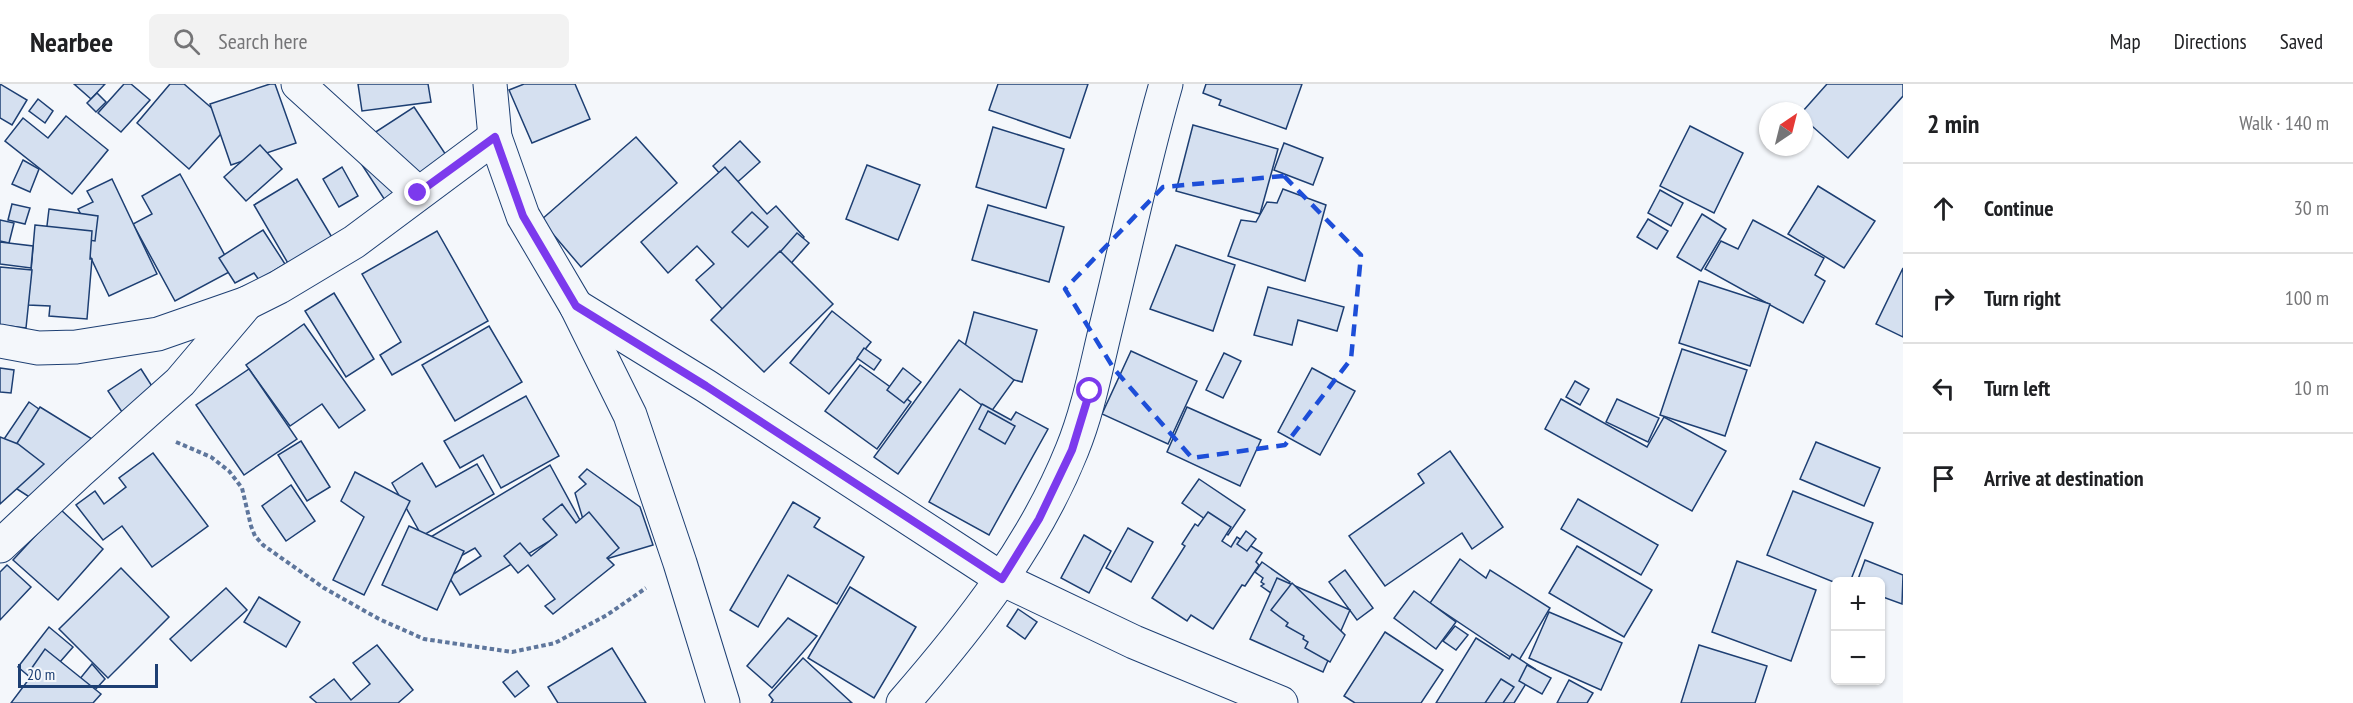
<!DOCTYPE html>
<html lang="en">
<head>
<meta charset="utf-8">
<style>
	body { margin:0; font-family:"PT Sans Narrow",sans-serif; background:#f2f2f2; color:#202124 }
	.controls { position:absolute; right:18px; bottom:18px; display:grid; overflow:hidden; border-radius:9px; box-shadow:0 2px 4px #0004 }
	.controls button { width:54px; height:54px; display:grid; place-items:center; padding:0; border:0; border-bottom:2px solid #e0e0e0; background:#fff; color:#202124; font:30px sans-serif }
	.compass { position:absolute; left:1759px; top:18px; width:54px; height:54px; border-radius:50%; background:#fff; box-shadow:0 2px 4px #0004; rotate:35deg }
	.scale { position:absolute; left:18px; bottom:15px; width:140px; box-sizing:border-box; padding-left:6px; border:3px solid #1d3f73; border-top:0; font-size:16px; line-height:21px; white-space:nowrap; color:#1d3f73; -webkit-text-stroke:4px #f4f7fb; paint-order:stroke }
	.stop { position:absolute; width:18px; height:18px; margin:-14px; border:4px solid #7c3aed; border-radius:50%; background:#fff }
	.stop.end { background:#7c3aed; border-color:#fff; box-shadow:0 2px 6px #0008 }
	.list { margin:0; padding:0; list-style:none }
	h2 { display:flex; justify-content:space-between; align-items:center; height:78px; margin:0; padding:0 24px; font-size:26px }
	h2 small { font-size:20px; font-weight:400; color:#757577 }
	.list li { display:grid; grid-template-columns:39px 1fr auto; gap:18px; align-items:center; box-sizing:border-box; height:90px; padding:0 24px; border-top:2px solid #e0e0e0 }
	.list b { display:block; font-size:22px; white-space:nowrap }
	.list em { font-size:20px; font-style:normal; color:#757577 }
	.icon { flex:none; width:33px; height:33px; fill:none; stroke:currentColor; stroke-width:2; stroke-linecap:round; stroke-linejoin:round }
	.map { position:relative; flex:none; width:1903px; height:619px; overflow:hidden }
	header { display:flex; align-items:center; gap:36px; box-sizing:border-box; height:84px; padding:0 30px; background:#fff; border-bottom:2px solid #e0e0e0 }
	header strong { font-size:28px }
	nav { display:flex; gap:33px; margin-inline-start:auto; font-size:21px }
	.search { width:420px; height:54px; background:#f2f2f2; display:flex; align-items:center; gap:15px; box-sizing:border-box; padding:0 21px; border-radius:9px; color:#757577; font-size:22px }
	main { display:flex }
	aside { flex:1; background:#fff }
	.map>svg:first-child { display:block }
</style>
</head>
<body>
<header>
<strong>Nearbee</strong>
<div class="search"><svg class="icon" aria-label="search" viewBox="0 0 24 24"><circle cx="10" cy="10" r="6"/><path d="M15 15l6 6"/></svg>Search here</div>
<nav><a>Map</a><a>Directions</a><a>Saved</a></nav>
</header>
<main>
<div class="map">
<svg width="1903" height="619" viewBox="0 0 1903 619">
	<rect width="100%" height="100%" fill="#f4f7fb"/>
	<g fill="#d5e0f0" stroke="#1d3f73" stroke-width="1.5">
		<path d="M0,0L27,16L12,41L0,34Z"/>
		<path d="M74,0H105L91,15Z"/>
		<path d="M124,0H131L150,16L121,48L98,29Z"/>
		<path d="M170,0H184L230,40L189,85L137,39Z"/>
		<path d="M270,0H275L296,59L231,81L210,20Z"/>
		<path d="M358,0H428L431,18L362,27Z"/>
		<path d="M524,0H575L590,35L532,59L509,6Z"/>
		<path d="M998,0H1088L1070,54L989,26Z"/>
		<path d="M1206,0H1302L1286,45L1219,21L1221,16L1203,9Z"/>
		<path d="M1827,0H1903V12L1848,74L1804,35L1803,27Z"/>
		<path d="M97,9L106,18L96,28L87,19Z"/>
		<path d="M38,15L53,27L45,39L29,27Z"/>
		<path d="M414,23L456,86L392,127L351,64Z"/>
		<path d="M66,32L108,66L72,110L5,57L23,34L48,54Z"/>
		<path d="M1193,41L1278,65L1260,130L1176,107Z"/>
		<path d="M1690,42L1743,69L1714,129L1660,102Z"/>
		<path d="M993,43L1064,65L1046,124L976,103Z"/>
		<path d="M636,53L677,99L581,183L541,136Z"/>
		<path d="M740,57L760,78L732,103L713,82Z"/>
		<path d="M1284,59L1323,74L1313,101L1274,86Z"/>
		<path d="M260,61L282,85L246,117L224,93Z"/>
		<path d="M23,76L39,85L30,108L12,100Z"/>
		<path d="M867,81L920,101L898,156L846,135Z"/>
		<path d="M342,83L358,112L339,123L323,95Z"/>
		<path d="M725,83L767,130L776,122L804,153L724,227L696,196L714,180L697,162L668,189L641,158Z"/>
		<path d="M180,90L233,186L175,217L133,140L152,130L142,112Z"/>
		<path d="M112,95L157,190L109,212L79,149L89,145L78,125L93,118L87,107Z"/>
		<path d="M297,95L333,155L289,181L254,121Z"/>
		<path d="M1818,102L1875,137L1844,184L1788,150Z"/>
		<path d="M1283,105L1326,121L1305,197L1228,172L1241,136L1256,138L1267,118L1277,119Z"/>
		<path d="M1660,106L1683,119L1671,142L1648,129Z"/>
		<path d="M12,120L30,124L25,140L8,136Z"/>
		<path d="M988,121L1064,143L1049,198L972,176Z"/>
		<path d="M49,125L98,132L95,157L46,150Z"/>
		<path d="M752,128L768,143L748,163L732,148Z"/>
		<path d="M1702,130L1726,145L1701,187L1677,173Z"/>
		<path d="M1648,135L1668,147L1657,165L1637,153Z"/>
		<path d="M0,136L14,139L9,159L0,157Z"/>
		<path d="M1753,136L1824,174L1815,191L1825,197L1803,239L1705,185L1721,157L1738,165Z"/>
		<path d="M35,141L92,147L90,175H92L87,235L49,232L50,222L28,221Z"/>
		<path d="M263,146L285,180L259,196L254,189L235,199L219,174Z"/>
		<path d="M437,147L488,237L392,291L380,271L401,258L362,190Z"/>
		<path d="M797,149L809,159L786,185L774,175Z"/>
		<path d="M0,158L33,162L31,184L0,180Z"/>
		<path d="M1176,161L1235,181L1213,247L1150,225Z"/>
		<path d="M780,167L833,220L764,288L711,236Z"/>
		<path d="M0,183L32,186L26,244L0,241Z"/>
		<path d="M1903,184V253L1876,240Z"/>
		<path d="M1699,197L1770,220L1750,282L1679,259Z"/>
		<path d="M1268,203L1344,223L1337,247L1298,236L1292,261L1254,251Z"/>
		<path d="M334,209L374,275L346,293L305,227Z"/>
		<path d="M832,227L871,258L829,310L790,279Z"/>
		<path d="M974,228L1037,246L1022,298L960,281Z"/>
		<path d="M304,240L365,326L339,344L322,320L290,342L246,281Z"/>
		<path d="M489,242L522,298L455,337L422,281Z"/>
		<path d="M959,256L1014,296L991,328L960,305L898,390L874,373Z"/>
		<path d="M864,264L881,276L874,286L857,274Z"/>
		<path d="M1682,265L1747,286L1725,352L1660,331Z"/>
		<path d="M1131,267L1197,297L1168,360L1102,330Z"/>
		<path d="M1224,269L1241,277L1223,314L1206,306Z"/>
		<path d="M860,281L911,318L877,365L825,327Z"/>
		<path d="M0,284L14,286L11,309L0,308Z"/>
		<path d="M903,284L921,298L904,319L887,306Z"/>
		<path d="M1312,284L1355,307L1320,371L1278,348Z"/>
		<path d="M141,285L157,310L124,331L108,307Z"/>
		<path d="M249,285L297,355L244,391L196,321Z"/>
		<path d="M1575,297L1589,305L1580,321L1566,313Z"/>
		<path d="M526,312L559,372L501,404L483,371L460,384L444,357Z"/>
		<path d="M1561,315L1647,363L1664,333L1726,367L1692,427L1545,345Z"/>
		<path d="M1617,315L1659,334L1648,358L1606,338Z"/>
		<path d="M29,318L74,350L33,411L0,388V361Z"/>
		<path d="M982,320L1011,336L1016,328L1048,345L989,451L929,418Z"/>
		<path d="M40,323L92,355L48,425L0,394V386Z"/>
		<path d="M1187,323L1261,356L1240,402L1167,368Z"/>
		<path d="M988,327L1015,342L1005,360L979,345Z"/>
		<path d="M0,353L18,360L44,380L0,420Z"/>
		<path d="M301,357L330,403L307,417L278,371Z"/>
		<path d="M1816,358L1880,384L1864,422L1800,395Z"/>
		<path d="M1450,367L1503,443L1472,465L1462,449L1385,502L1349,452L1424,399L1418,390Z"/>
		<path d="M153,369L208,442L152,483L122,442L103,456L76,421L95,407L104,420L126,403L119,394Z"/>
		<path d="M422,379L436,403L477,380L494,410L422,452L392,399Z"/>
		<path d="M550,381L581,438L460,511L449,493L481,472L475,464L441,483L424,457Z"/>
		<path d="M587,385L640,423L653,461L596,478L575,409L586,400L579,393Z"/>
		<path d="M355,388L410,417L364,511L333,496L364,433L341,417Z"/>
		<path d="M1199,395L1245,426L1228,451L1182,419Z"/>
		<path d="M291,401L315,437L286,457L262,422Z"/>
		<path d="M1793,407L1873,439L1850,498L1836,499L1767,471Z"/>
		<path d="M1578,415L1658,461L1641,491L1561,445Z"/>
		<path d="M793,418L820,434L814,443L864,473L837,520L788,491L758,543L730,526Z"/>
		<path d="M562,420L576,439L589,428L619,464L607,474L614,481L553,530L545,522L555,515L528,481L518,489L504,472L520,459L531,472L557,451L543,435Z"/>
		<path d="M60,425L103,465L58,516L13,476Z"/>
		<path d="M1208,428L1231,443L1222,457L1231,463L1237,453L1262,469L1256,478L1259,481L1245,502L1242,501L1213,545L1191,531L1187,537L1152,514L1185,462L1182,460L1195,440L1198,442Z"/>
		<path d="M409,442L464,467L437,526L382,501Z"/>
		<path d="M1128,444L1153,458L1131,498L1106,484Z"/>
		<path d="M1246,447L1256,455L1247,467L1237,460Z"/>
		<path d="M1084,451L1111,467L1089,509L1061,494Z"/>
		<path d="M1577,462L1652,506L1624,553L1549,509Z"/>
		<path d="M1460,475L1486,494L1490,486L1550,524L1518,578L1430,519Z"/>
		<path d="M1865,476L1903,491L1902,520L1880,512V498H1857Z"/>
		<path d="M1737,477L1816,506L1791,577L1712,548Z"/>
		<path d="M1262,478L1290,498L1278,514L1261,502L1264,500L1261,498L1263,494L1255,488Z"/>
		<path d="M7,481L31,503L0,536V488Z"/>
		<path d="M121,484L169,533L108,594L59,545Z"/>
		<path d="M1345,486L1373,524L1357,536L1329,498Z"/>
		<path d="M1277,494L1350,526L1323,588L1250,555Z"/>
		<path d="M1292,499L1345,551L1330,578L1305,564L1308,558L1303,555L1304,552L1286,542L1288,539L1271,526Z"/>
		<path d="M850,503L916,543L874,614L808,574Z"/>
		<path d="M226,504L247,526L191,577L170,555Z"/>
		<path d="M1414,507L1456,538L1436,565L1394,534Z"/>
		<path d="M259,513L300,538L286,563L244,538Z"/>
		<path d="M1018,525L1037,538L1025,555L1007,542Z"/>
		<path d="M1549,528L1622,559L1601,606L1529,574Z"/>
		<path d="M788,534L817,552L772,604L747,582Z"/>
		<path d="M1455,542L1468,551L1456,566L1443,557Z"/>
		<path d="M49,543L73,563L60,578L79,596L92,580L105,595L83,619H60L18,583Z"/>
		<path d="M1385,548L1443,586L1421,619H1355L1344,612Z"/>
		<path d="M1476,554L1509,575L1512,570L1535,585L1514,619H1436Z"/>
		<path d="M377,561L413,606L398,619H317L310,613L334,595L351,616L370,600L353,579Z"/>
		<path d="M1699,561L1767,582L1755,619H1681Z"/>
		<path d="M612,564L646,619H558L548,603Z"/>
		<path d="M45,565L101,610L93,619H11L32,591L29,588Z"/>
		<path d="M803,574L852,619H771L773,616L769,611Z"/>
		<path d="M1527,581L1551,594L1542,610L1519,597Z"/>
		<path d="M517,587L529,602L515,613L503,598Z"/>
		<path d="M1501,595L1514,603L1503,619H1485Z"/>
		<path d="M1569,596L1593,609L1587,619H1557Z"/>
	</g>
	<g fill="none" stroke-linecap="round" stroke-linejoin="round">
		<defs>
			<g id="street">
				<path d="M298,0L418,109"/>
				<path d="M490,0L495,53L523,132L576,222L630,331L680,479L723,619"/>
				<path d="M576,222L706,302L1002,495L1134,558L1281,619"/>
				<path d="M0,257L38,264L76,263L158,250L247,219L279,203L354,158L495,53"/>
				<path d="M0,462L79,388L180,298L247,219"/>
				<path d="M903,619C970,542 1034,461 1072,366C1088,327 1096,284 1106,243C1126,162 1143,80 1166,0"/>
			</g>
		</defs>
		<use href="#street" stroke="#1d3f73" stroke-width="35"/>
		<path stroke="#5e769c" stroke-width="4" stroke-dasharray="4.5 3" stroke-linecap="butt" d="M176,358L211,373L229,387L242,404L251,442L255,452L263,461L324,504L379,535L424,555L512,568L555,559L607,531L646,504"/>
		<use href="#street" stroke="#f4f7fb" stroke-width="33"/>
	</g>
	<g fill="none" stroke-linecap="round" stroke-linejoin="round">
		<path stroke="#7c3aed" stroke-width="8" d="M418,109L495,53L523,132L576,222L706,302L1002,495L1039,435L1072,366L1090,307"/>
	</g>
	<path fill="none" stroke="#1d4ed8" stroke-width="4.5" stroke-dasharray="12 8" stroke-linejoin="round" d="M1284,92L1361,171L1351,275L1285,361L1192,374L1114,285L1065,205L1163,103Z"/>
</svg>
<div class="controls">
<button>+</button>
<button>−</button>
</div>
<svg class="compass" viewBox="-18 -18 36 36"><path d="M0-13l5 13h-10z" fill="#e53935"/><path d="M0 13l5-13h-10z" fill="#757577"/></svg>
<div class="scale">20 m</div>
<div class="stop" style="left:1090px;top:307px"></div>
<div class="stop end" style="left:418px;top:109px"></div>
</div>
<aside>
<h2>2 min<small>Walk · 140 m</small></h2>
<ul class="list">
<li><svg class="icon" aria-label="ahead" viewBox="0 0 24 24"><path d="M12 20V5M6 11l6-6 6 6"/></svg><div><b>Continue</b></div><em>30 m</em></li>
<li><svg class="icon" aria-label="right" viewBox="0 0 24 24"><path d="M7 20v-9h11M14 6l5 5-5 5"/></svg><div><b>Turn right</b></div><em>100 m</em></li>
<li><svg class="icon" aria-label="left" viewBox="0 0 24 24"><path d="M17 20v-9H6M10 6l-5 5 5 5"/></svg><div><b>Turn left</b></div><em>10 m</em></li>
<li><svg class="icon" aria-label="arrive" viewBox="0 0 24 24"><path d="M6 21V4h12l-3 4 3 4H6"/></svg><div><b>Arrive at destination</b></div></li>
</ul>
</aside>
</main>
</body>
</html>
